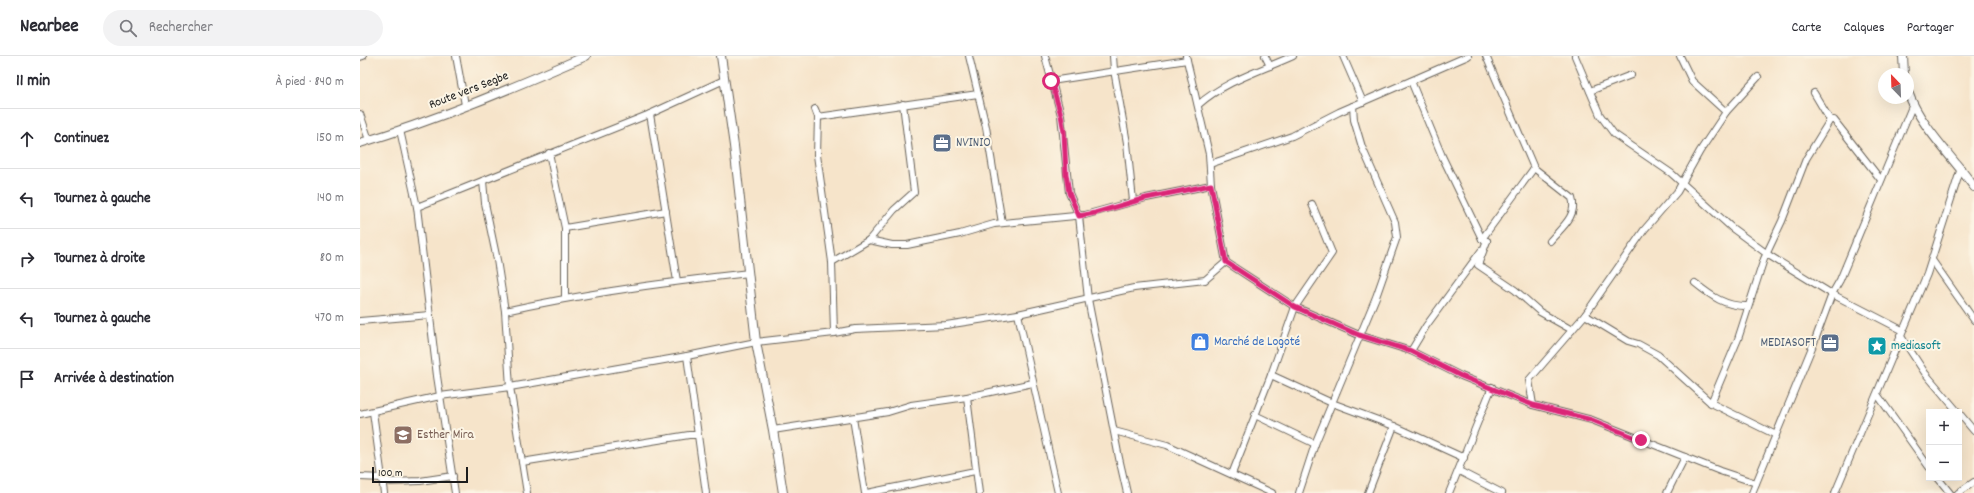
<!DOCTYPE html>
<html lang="fr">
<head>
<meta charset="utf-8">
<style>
	body { margin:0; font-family:Dekko,sans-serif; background:#f2f2f3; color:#2b2b33 }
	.controls { position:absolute; right:12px; bottom:12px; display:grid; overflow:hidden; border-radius:0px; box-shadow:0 4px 16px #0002 }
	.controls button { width:36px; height:36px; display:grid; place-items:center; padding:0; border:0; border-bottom:1px solid #e1e1e2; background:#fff; color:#2b2b33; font:20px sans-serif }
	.compass { position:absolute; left:1518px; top:12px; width:36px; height:36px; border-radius:50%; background:#fff; box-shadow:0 4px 16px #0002; rotate:337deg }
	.scale { position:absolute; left:12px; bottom:10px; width:96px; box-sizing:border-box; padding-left:4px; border:2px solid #1c1c1c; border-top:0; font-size:11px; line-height:14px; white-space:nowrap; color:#1c1c1c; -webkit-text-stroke:3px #fcf5e5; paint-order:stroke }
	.stop { position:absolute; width:12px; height:12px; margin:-9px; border:3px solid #db2777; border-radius:50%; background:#fff }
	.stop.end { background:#db2777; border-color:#fff; box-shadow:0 1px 4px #0008 }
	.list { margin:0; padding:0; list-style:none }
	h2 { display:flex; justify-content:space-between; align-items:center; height:52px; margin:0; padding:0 16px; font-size:17px }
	h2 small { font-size:13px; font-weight:400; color:#7c7c81 }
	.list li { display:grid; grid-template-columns:26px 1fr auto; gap:12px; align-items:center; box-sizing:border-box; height:60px; padding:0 16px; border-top:1px solid #e1e1e2 }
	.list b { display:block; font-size:15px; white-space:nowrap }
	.list em { font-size:13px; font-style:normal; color:#7c7c81 }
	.icon { flex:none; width:22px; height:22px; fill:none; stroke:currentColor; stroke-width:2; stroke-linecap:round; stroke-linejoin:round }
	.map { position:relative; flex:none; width:1614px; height:437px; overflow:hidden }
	header { display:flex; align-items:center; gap:24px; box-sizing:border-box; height:56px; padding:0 20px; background:#fff; border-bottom:1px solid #e1e1e2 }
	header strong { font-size:19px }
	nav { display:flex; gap:22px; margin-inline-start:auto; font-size:14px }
	.search { width:280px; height:36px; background:#f2f2f3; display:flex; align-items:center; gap:10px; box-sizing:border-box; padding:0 14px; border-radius:22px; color:#7c7c81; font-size:15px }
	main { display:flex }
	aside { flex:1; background:#fff }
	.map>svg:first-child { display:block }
</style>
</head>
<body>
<header>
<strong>Nearbee</strong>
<div class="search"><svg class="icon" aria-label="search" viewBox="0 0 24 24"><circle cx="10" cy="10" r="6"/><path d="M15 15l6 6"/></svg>Rechercher</div>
<nav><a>Carte</a><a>Calques</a><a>Partager</a></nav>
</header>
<main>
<aside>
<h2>11 min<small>À pied · 840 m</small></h2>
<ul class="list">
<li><svg class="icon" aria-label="ahead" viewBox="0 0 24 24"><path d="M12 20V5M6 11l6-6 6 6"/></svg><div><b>Continuez</b></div><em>150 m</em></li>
<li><svg class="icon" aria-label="left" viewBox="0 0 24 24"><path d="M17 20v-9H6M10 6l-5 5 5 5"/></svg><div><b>Tournez à gauche</b></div><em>140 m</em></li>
<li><svg class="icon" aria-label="right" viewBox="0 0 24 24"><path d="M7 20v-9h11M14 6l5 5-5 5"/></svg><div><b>Tournez à droite</b></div><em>80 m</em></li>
<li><svg class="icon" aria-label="left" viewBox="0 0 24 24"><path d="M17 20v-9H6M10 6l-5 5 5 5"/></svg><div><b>Tournez à gauche</b></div><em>470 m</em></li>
<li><svg class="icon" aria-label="arrive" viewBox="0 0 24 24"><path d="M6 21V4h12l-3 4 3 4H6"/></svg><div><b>Arrivée à destination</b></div></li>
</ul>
</aside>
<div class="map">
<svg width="1614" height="437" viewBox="0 0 1614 437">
	<rect width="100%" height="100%" fill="#fcf5e5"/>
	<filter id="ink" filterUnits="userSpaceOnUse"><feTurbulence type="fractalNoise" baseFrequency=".025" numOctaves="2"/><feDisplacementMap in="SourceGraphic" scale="8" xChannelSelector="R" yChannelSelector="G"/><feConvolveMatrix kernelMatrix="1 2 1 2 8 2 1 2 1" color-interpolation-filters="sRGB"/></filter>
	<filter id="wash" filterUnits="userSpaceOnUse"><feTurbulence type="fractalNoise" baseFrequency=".012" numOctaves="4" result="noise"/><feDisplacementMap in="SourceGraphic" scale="16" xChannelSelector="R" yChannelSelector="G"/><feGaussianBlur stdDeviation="0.9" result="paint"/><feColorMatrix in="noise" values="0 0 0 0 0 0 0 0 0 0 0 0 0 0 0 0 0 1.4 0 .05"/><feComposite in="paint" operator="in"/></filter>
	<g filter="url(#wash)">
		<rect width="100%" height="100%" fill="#f6e4ca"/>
	</g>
	<g filter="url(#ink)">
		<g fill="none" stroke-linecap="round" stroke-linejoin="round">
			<defs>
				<g id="street">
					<path d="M96,0L105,49"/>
					<path d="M609,0L626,71L642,167"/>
					<path d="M685,0L701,59L709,137L719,160L728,243L759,402L767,437"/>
					<path d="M753,0L754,14L767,87L773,145"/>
					<path d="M826,0L849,98L851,129L866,206L935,251L999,279L1051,295L1101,320L1173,349L1232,364L1360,415L1396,427"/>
					<path d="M905,0L910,10"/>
					<path d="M983,0L1003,46"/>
					<path d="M1126,0L1174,112L1122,183L1127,185"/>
					<path d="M1215,0L1240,59L1254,78L1311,117L1372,172L1410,200L1472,238L1542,274"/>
					<path d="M0,1L3,0"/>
					<path d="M691,25L827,4"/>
					<path d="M1051,25L1082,100L1122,183"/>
					<path d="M1230,35L1271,19"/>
					<path d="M1454,37L1470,64H1474L1521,124"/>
					<path d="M838,49C865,25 900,15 933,0"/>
					<path d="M455,53L458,61L457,99L472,206L474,277"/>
					<path d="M1366,56L1398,21"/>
					<path d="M0,58L9,84"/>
					<path d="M290,58L317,225"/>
					<path d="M458,61L618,38"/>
					<path d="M40,74L57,151L77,320L95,437"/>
					<path d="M189,97L205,172V242"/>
					<path d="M850,108L932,80L979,56L1108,0"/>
					<path d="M1174,112L1212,142C1218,160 1201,172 1190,185"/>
					<path d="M123,125L125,147L137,204L145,255L150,331L167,437"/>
					<path d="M57,151L290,58L364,24"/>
					<path d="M205,172L306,155"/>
					<path d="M509,184L532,189H547L600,178L634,168L725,159L786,142L851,129"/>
					<path d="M1127,185L1118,209L1155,234L1180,256L1212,274"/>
					<path d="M1572,204L1614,264"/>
					<path d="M472,206L509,184L534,154L554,136L543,48"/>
					<path d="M1335,227C1351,240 1366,251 1388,250"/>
					<path d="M145,255C225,237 307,226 389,217"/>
					<path d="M658,258L698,437"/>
					<path d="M1225,259L1268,285L1278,288L1298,299L1351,347L1416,379"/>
					<path d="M0,265L70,259"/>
					<path d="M1540,279L1565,317L1598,356"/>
					<path d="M1051,295L1066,270L1121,195"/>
					<path d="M327,300L346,437"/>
					<path d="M911,319L972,347L1034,370L1104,402"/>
					<path d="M1517,338L1569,411"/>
					<path d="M607,341L619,437"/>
					<path d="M1351,347L1378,283L1404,203L1422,165L1446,103L1470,64"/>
					<path d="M1173,349L1169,324L1225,259L1284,174L1317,136L1340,95L1366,56L1332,25L1320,0"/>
					<path d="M13,356L24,437"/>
					<path d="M1599,357L1614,375"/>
					<path d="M0,358L80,340L150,331L327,300L396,286L474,277L495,273L586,269L658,258L774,232L845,224L866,206"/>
					<path d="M895,359L955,388"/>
					<path d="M493,362L505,437"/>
					<path d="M413,374L528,356L551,349L607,341L673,327"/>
					<path d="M754,375L807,389L912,437"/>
					<path d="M162,406L329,379H337"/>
					<path d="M1099,415L1142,437"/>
					<path d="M872,418L911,319L935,251L972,197L952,148"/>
					<path d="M0,421L22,422L30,426L60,425L93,420"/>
					<path d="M1578,422L1590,437"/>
					<path d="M507,437L615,415"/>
					<path d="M939,437L955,388L1016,241L1037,181L1035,166L1002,91L994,64L993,50"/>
					<path d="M1008,437L1034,370"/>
					<path d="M1089,437L1132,331"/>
					<path d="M1307,437L1325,401"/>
					<path d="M1392,437L1455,284L1472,238L1480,224L1553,48"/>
					<path d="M1475,437L1567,218L1601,112"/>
					<path d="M1598,437L1614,426"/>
				</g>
				<g id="secondary">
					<path d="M361,0L374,90L396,286L413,374L423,437"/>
					<path d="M1543,0L1544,18"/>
					<path d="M1548,36C1560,70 1593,101 1614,131"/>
					<path d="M0,87C77,64 152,32 226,0"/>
				</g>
			</defs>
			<use href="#street" stroke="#686259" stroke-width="8"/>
			<use href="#secondary" stroke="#686259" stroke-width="10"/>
			<use href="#street" stroke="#fff" stroke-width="6"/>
			<use href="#secondary" stroke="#fff" stroke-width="8"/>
		</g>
	</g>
	<g fill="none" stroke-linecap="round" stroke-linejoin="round" filter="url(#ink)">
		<path stroke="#db2777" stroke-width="5" d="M691,25L701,59L704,76L706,118L709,137L719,160L735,157L786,142L851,129L866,206L935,251L999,279L1051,295L1101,320L1173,349L1232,364L1281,384"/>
	</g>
	<defs>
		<symbol id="office-square" viewBox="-11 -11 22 22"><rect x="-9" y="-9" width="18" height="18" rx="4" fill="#5c6f8a" stroke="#fcf5e5"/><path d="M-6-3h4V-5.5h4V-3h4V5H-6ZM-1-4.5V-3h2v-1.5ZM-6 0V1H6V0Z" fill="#fff"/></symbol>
		<symbol id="shop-square" viewBox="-11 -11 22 22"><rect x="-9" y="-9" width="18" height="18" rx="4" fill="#3f7fe0" stroke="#fcf5e5"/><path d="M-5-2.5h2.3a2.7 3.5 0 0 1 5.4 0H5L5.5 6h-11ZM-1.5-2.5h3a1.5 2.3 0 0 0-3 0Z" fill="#fff"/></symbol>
		<symbol id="sight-square" viewBox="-11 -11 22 22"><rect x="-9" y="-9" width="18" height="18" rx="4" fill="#0f9aa8" stroke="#fcf5e5"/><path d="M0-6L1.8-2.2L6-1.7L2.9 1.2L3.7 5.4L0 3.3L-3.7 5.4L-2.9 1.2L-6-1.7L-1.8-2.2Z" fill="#fff"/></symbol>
		<symbol id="school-square" viewBox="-11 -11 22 22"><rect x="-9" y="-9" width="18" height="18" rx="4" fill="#8d6e63" stroke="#fcf5e5"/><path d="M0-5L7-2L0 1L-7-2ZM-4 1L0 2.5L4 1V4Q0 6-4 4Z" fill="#fff"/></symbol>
	</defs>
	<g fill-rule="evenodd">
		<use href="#office-square" x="571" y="76" width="22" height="22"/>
		<use href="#shop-square" x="829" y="275" width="22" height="22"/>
		<use href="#office-square" x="1459" y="276" width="22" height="22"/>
		<use href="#sight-square" x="1506" y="279" width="22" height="22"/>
		<use href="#school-square" x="32" y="368" width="22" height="22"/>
	</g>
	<g text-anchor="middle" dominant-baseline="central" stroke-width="4" stroke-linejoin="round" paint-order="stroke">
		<g font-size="13" fill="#1c1c1c" stroke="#fcf5e5">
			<text transform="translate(109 35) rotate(-21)">Route vers Segbe</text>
		</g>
		<g font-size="13" fill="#4e5e75" stroke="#fcf5e5" text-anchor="start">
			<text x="596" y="87">NVINIO</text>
			<text x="1456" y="287" text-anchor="end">MEDIASOFT</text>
		</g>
		<g font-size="13" fill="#366cbe" stroke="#fcf5e5" text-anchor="start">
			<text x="854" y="286">Marché de Logoté</text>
		</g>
		<g font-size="13" fill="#0d838f" stroke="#fcf5e5" text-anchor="start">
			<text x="1531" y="290">mediasoft</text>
		</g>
		<g font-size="13" fill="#785e54" stroke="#fcf5e5" text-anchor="start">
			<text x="57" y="379">Esther Mira</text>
		</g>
	</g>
</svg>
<div class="controls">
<button>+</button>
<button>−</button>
</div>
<svg class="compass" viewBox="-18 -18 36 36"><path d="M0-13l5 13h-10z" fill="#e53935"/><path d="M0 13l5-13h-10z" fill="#7c7c81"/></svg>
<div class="scale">100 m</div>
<div class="stop" style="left:691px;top:25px"></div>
<div class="stop end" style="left:1281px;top:384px"></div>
</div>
</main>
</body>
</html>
